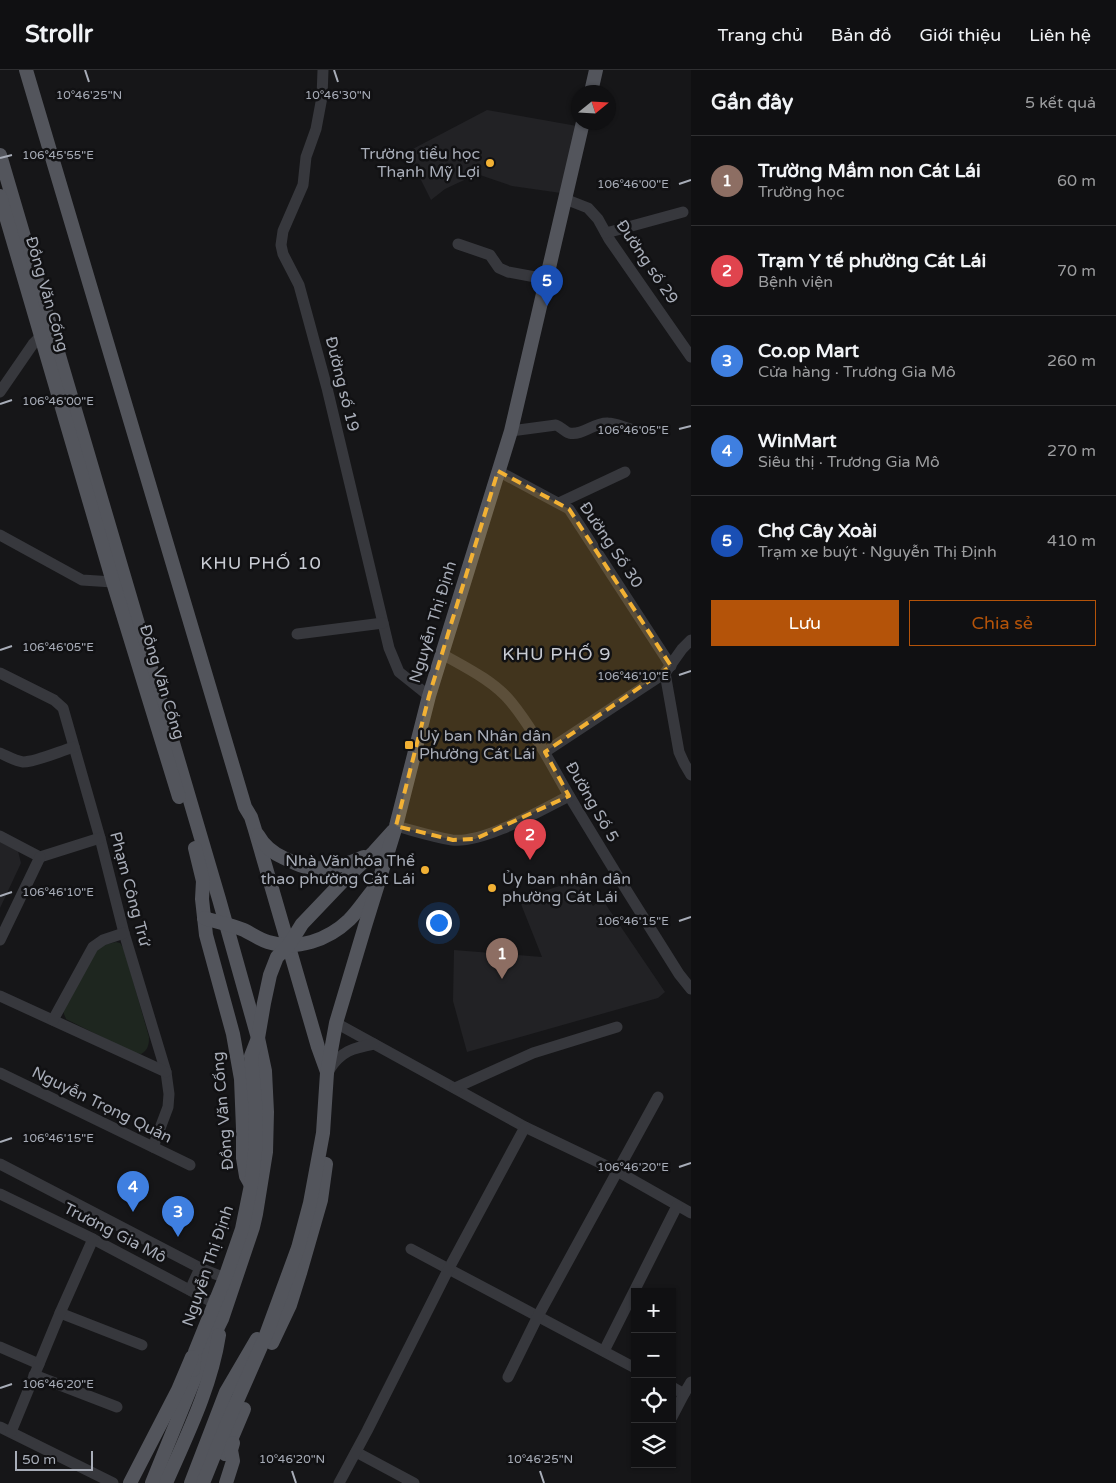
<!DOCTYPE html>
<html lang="vi">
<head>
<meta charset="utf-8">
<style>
	body { margin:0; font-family:"Varela Round",sans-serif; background:#19191b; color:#f1f3f6 }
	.controls { position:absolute; right:15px; bottom:15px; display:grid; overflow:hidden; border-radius:0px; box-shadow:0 1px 4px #0004 }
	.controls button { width:45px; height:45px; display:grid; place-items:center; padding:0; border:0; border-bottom:1px solid #303032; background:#101012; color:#f1f3f6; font:25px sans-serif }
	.compass { position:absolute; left:571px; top:15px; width:45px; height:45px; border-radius:50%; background:#101012; box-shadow:0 1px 4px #0004; rotate:72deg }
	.scale { position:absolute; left:15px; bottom:12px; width:78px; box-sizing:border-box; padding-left:5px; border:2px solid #a8adb8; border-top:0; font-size:14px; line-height:18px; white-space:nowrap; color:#a8adb8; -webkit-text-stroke:4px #111113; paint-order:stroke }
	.you { position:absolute; left:438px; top:852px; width:18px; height:18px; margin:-12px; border:4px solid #fff; border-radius:50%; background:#1a73e8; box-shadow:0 0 0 8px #1a73e833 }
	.badge { display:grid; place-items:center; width:32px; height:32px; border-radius:50%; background:#b45309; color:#fff; font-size:16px; font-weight:700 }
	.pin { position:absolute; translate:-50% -41px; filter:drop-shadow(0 1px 2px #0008) }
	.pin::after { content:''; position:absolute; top:26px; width:18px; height:15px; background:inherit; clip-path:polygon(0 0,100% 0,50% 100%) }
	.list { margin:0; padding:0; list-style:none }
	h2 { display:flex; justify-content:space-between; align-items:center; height:65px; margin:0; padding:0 20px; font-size:21px }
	h2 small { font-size:16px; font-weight:400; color:#9c9d9f }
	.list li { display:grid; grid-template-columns:32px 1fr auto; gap:15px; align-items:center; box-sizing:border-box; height:90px; padding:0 20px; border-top:1px solid #303032 }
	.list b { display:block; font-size:19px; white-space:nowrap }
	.list p { margin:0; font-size:16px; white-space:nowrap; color:#9c9d9f }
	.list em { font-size:16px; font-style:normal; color:#9c9d9f }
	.actions { display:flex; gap:10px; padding:15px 20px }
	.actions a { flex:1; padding:11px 0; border:1px solid #b45309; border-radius:0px; text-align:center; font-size:18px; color:#b45309 }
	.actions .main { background:#b45309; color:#fff }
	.icon { flex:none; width:28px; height:28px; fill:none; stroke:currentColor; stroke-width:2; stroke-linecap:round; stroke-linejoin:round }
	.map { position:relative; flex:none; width:691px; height:1413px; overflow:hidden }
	header { display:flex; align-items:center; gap:30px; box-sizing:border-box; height:70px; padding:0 25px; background:#101012; border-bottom:1px solid #303032 }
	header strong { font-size:24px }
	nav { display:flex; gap:28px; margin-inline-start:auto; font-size:18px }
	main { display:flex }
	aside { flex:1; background:#101012 }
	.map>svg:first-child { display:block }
</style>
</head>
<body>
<header>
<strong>Strollr</strong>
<nav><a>Trang chủ</a><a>Bản đồ</a><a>Giới thiệu</a><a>Liên hệ</a></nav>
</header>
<main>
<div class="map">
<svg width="691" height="1413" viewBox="0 0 691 1413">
	<rect width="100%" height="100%" fill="#161618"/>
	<g fill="#222225">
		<path d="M487,40L577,56L561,123L512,116L477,104L445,119L431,130L407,82Z"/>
		<path d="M0,772L18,781L21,793L0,838Z"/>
		<path d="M575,811L593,836L602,829L665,922L658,928L467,982L453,931L454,880L542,887L519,829Z"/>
	</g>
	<path fill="#1e261f" d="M116,872L120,873L124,879L149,967C149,975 148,980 141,984L134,983L66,949L62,939L92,878Z"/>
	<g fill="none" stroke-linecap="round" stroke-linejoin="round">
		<g stroke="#37383d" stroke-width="11">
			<path d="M323,0L322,27L316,59L306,87L303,115L283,161L281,175L283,184L299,215L327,318L389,578L399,602L429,626"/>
			<path d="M565,129L588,138L598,149L609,169L691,287"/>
			<path d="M606,163L683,142"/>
			<path d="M458,174L490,185L499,198L508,202L546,209"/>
			<path d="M0,322L33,274L41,266"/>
			<path d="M511,361L556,355C561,357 565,362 569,363C583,366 594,352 608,353C615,353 623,357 631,359"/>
			<path d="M498,401L569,439L671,596"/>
			<path d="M559,433L625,402"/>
			<path d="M0,465L82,510L113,512"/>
			<path d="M297,564L383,553"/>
			<path d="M442,584C465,597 494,611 511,632C537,664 555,703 577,739C610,794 644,849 679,904L691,919"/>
			<path d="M0,603L54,630L63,638L100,768L124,863L166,1002L169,1024L168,1037L153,1077"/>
			<path d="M665,603L679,682L684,693L691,705"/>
			<path d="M545,682L665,603L682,579L691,570"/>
			<path d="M0,683C7,686 15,691 23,692C36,692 60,681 74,677"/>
			<path d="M396,756C415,761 433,767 452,770C483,774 541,740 569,726"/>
			<path d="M0,766L40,787"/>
			<path d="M40,787L100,768"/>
			<path d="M0,870L40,787"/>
			<path d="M0,926L166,1002"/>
			<path d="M53,950L93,877L103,870L124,863"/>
			<path d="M336,953L525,1057L617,1101L691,1143"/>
			<path d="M329,1000C341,981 353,978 374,974"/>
			<path d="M0,1003L190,1095"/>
			<path d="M455,1018L533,983L617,957"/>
			<path d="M0,1094L200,1198L225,1208"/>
			<path d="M0,1124L93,1169L214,1233"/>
			<path d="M411,1179L635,1298"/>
			<path d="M190,1220L200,1198"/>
			<path d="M60,1243L142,1275"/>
			<path d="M0,1277L39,1294"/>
			<path d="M604,1281L677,1136"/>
			<path d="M34,1305L117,1337"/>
			<path d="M508,1307L538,1246L658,1027"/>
			<path d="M672,1317L684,1324"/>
			<path d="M672,1347L684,1324L691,1312"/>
			<path d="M0,1357L113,1413"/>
			<path d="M11,1362L60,1243L93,1169"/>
			<path d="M356,1382L414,1413"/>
			<path d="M339,1413L367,1361L448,1200L525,1057"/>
		</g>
		<g stroke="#53555c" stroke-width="14">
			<path d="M26,0L245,737L251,747L255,760L318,977L327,1002"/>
			<path d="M591,22L596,0"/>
			<path d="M0,85L219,829L258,968L265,1001L267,1042L266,1082L256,1144L253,1157L222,1249L202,1290L152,1413"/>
			<path d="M0,126L113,512L179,727"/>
			<path d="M258,765C264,776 273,783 284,788C291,791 299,796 306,797C326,801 346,795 364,787"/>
			<path d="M195,778L203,811L202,829L206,865L233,964L241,1009L243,1059V1088L246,1106L251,1115"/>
			<path d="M204,848C217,852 231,855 244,860C252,864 259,869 268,872C297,881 328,870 349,850C358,841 365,830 373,820"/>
			<path d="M272,1273L290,1235L300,1203L321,1130L326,1094"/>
			<path d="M193,1300L195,1282L225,1208L242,1159L251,1115L255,1082L256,1042L251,986L258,968L264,933L270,905L277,887L289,875L302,854L344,810L374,782L393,761"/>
			<path d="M225,1384L244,1339"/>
			<path d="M130,1413L178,1320L192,1287"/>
			<path d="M166,1413C187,1365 211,1317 219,1265"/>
			<path d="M191,1413L226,1322L257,1269"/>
			<path d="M203,1413L226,1356L266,1265L298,1178L310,1133L323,1063L327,1003L336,953L365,856L396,756L429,626L511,361L583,52"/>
			<path d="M226,1413L233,1391L231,1380L233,1373"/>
		</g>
	</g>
	<path fill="#f2b134" fill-opacity="0.2" stroke="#f2b134" stroke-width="4" stroke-dasharray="10 6" stroke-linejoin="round" d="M498,401L569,439L671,596L545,682L569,726L475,769L453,770L396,756L429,626Z"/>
	<path fill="none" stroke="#a8adb8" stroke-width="2" d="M85,0L89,12M334,0L338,12M0,88L12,85M679,114L691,110M0,334L12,330M679,359L691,356M0,580L12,576M679,605L691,601M0,826L12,822M679,851L691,847M0,1072L12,1068M679,1097L691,1093M0,1318L12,1314M292,1401L296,1413M540,1401L544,1413"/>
	<g fill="#f2b134" stroke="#111113" stroke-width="2">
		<circle cx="490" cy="93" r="5"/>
		<rect x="404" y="670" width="10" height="10" rx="2.5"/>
		<circle cx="425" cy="800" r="5"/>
		<circle cx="492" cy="818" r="5"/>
	</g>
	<g text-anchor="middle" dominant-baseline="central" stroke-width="5" stroke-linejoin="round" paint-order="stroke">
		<g font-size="16" fill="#a8adb8" stroke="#111113" text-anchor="end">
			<text x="480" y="84">Trường tiểu học<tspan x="480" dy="18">Thạnh Mỹ Lợi</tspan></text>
			<text x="419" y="666" text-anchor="start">Uỷ ban Nhân dân<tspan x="419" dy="18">Phường Cát Lái</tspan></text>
			<text x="415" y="791">Nhà Văn hóa Thể<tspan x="415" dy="18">thao phường Cát Lái</tspan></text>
			<text x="502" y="809" text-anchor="start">Ủy ban nhân dân<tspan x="502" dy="18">phường Cát Lái</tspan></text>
		</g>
		<g font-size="16" fill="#a8adb8" stroke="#111113">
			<text transform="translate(647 192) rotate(56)">Đường số 29</text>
			<text transform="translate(47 224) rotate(74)">Đồng Văn Cống</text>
			<text transform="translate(342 314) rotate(76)">Đường số 19</text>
			<text transform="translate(611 475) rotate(56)">Đường Số 30</text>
			<text transform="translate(433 552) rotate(-73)">Nguyễn Thị Định</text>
			<text transform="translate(162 612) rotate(73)">Đồng Văn Cống</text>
			<text transform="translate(592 732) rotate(60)">Đường Số 5</text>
			<text transform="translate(130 819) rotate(75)">Phạm Công Trứ</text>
			<text transform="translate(102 1035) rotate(26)">Nguyễn Trọng Quản</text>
			<text transform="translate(223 1041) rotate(-95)">Đồng Văn Cống</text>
			<text transform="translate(115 1163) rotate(27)">Trương Gia Mô</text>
			<text transform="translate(208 1196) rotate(-71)">Nguyễn Thị Định</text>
		</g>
		<g font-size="18" letter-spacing="1" fill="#c9ccd4" stroke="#111113">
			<text x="261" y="493">KHU PHỐ 10</text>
			<text x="557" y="584">KHU PHỐ 9</text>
		</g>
	</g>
	<g font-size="12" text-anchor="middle" fill="#a8adb8" stroke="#111113" stroke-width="5" stroke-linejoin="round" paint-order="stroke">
		<text x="89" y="29">10°46'25"N</text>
		<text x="338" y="29">10°46'30"N</text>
		<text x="58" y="89">106°45'55"E</text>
		<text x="633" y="118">106°46'00"E</text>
		<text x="58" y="335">106°46'00"E</text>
		<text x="633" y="364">106°46'05"E</text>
		<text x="58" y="581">106°46'05"E</text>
		<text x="633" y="610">106°46'10"E</text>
		<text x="58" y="826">106°46'10"E</text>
		<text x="633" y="855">106°46'15"E</text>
		<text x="58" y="1072">106°46'15"E</text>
		<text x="633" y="1101">106°46'20"E</text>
		<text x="58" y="1318">106°46'20"E</text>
		<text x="292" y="1393">10°46'20"N</text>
		<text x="540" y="1393">10°46'25"N</text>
	</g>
</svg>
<div class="controls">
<button>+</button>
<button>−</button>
<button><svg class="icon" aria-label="locate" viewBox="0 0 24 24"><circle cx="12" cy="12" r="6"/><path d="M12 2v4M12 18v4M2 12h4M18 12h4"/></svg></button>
<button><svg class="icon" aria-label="layers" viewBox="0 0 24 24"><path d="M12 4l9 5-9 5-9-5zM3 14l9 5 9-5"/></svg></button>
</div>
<svg class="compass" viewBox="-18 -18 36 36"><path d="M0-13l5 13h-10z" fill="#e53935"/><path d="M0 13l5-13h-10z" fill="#9c9d9f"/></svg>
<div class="scale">50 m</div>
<div class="you"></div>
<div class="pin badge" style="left:502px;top:909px;background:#8d6e63">1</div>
<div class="pin badge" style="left:530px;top:790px;background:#e0444e">2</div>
<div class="pin badge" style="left:178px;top:1167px;background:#3f7fe0">3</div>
<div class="pin badge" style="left:133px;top:1142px;background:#3f7fe0">4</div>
<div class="pin badge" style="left:547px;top:236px;background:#1a4fb4">5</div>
</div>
<aside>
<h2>Gần đây<small>5 kết quả</small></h2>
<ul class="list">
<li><span class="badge" style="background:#8d6e63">1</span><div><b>Trường Mầm non Cát Lái</b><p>Trường học</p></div><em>60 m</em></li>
<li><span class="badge" style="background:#e0444e">2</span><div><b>Trạm Y tế phường Cát Lái</b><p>Bệnh viện</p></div><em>70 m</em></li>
<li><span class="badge" style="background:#3f7fe0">3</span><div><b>Co.op Mart</b><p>Cửa hàng · Trương Gia Mô</p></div><em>260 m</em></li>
<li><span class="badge" style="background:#3f7fe0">4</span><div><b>WinMart</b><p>Siêu thị · Trương Gia Mô</p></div><em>270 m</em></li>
<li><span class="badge" style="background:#1a4fb4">5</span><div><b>Chợ Cây Xoài</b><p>Trạm xe buýt · Nguyễn Thị Định</p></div><em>410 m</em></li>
</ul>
<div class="actions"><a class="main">Lưu</a><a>Chia sẻ</a></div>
</aside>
</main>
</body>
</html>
